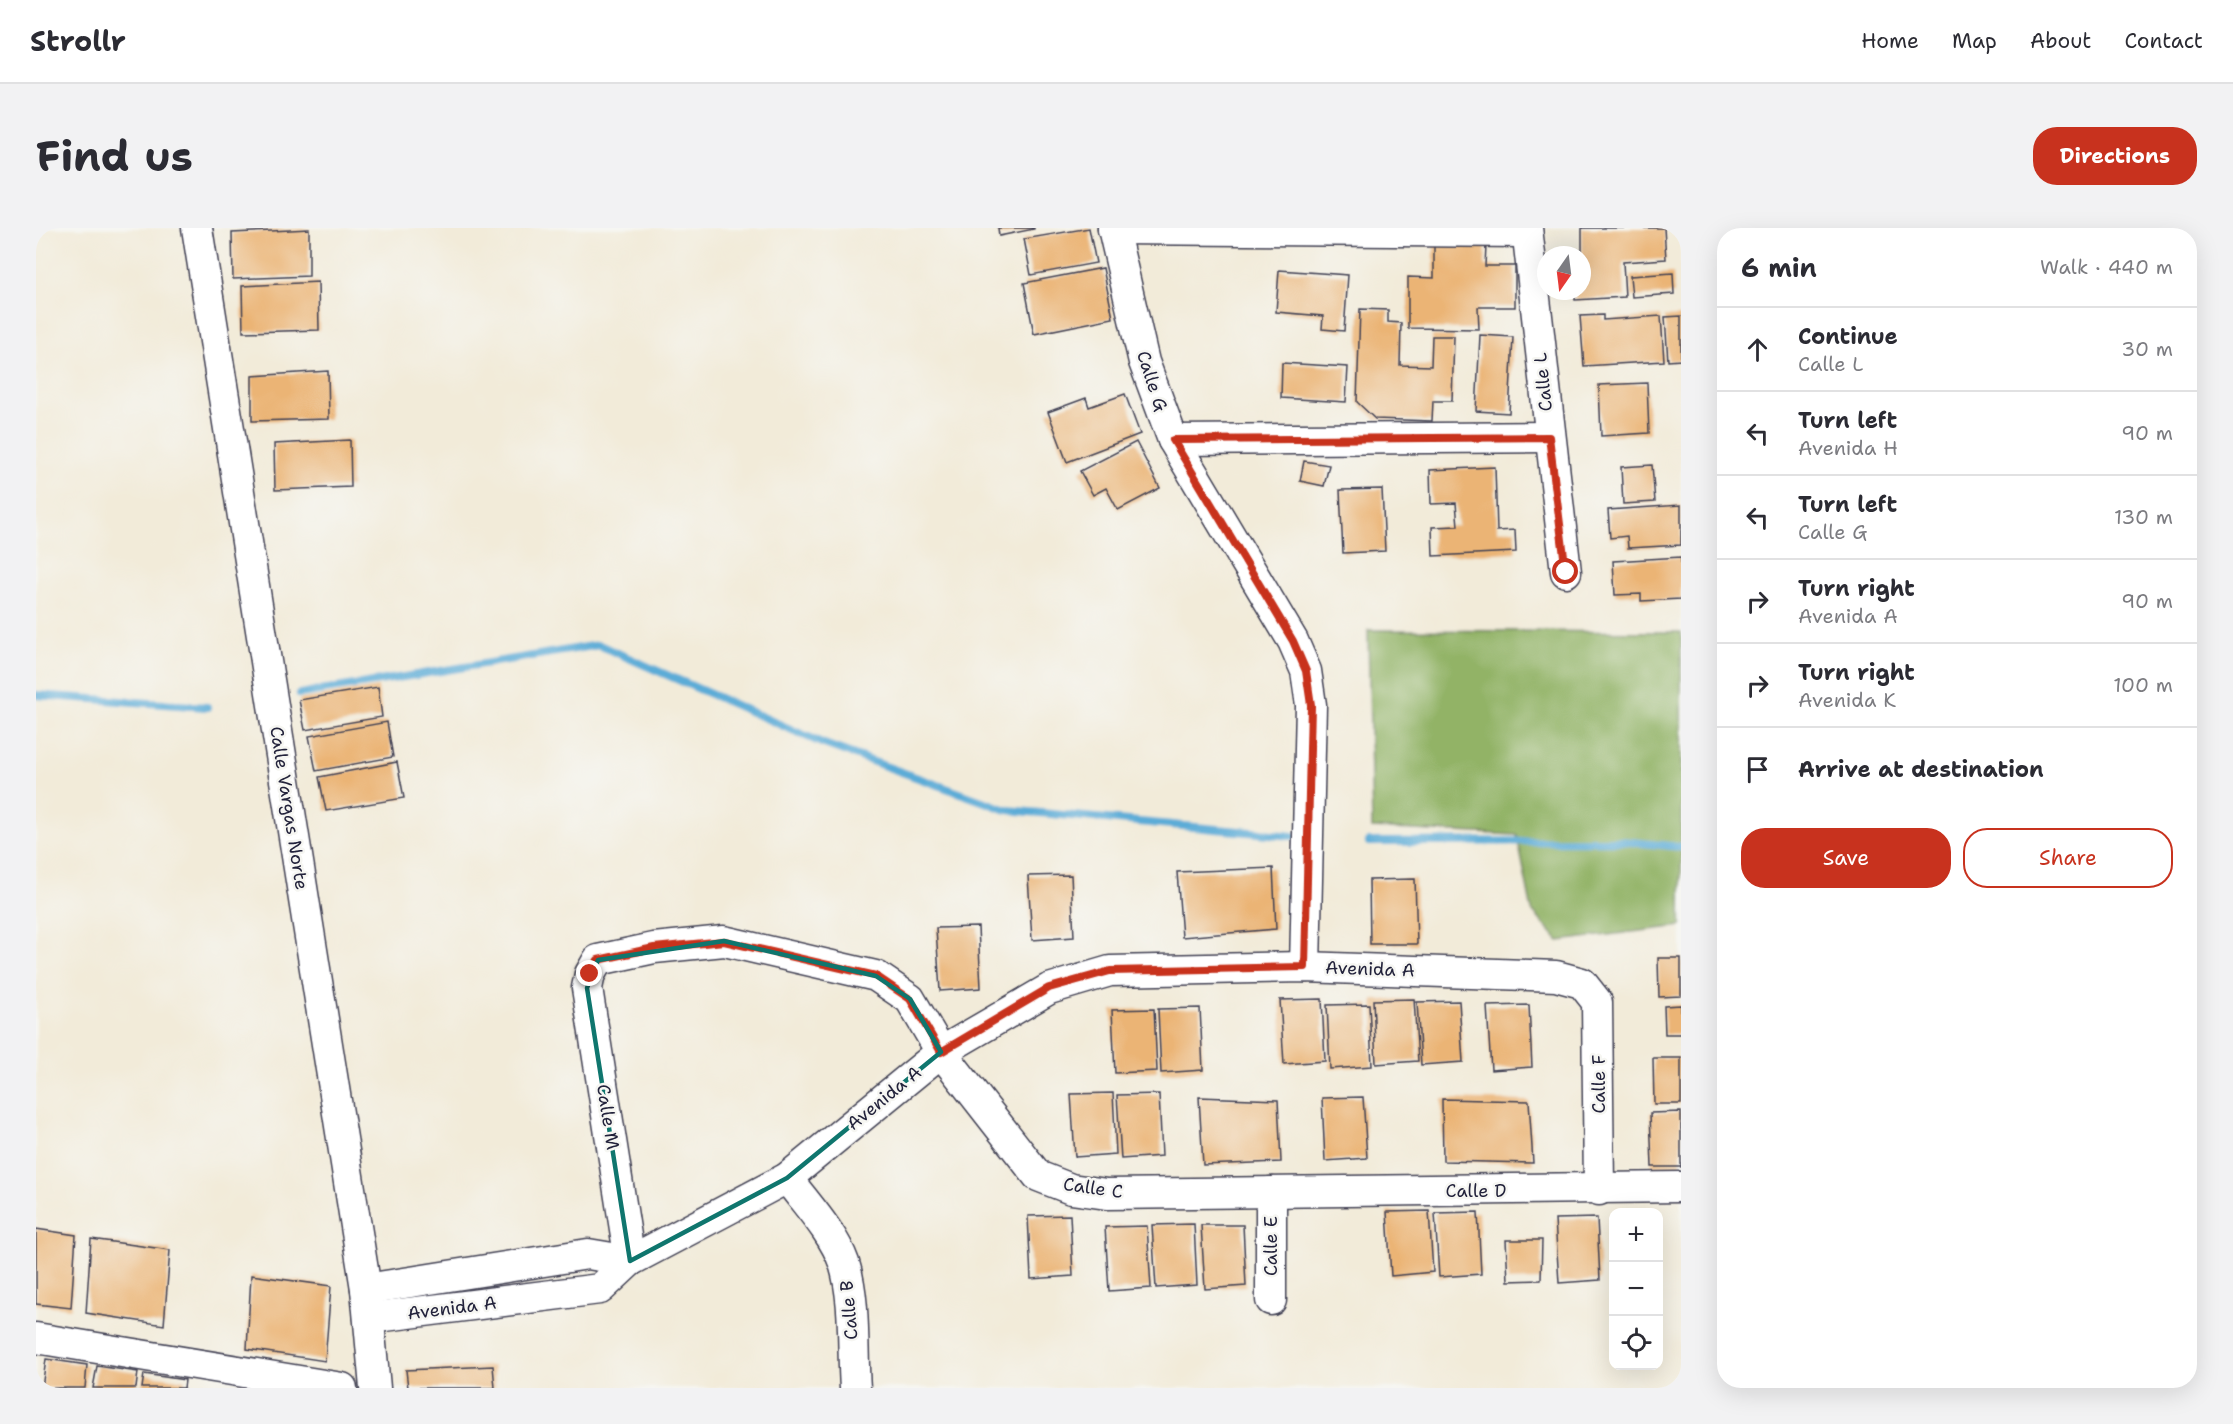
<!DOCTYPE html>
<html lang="en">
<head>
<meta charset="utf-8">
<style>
	body { margin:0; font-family:"Shantell Sans",sans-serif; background:#f2f2f3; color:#2b2b33 }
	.controls { position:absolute; right:18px; bottom:18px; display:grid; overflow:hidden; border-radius:12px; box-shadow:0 6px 24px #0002 }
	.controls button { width:54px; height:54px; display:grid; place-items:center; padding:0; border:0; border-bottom:2px solid #e1e1e2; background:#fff; color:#2b2b33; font:30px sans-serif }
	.compass { position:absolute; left:1501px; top:18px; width:54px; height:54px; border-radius:50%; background:#fff; box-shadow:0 6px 24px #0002; rotate:194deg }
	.stop { position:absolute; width:18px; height:18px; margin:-14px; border:4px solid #c8321e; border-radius:50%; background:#fff }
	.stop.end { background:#c8321e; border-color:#fff; box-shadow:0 2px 6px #0008 }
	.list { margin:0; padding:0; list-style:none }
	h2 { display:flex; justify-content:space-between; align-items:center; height:78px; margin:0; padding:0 24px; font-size:26px }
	h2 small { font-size:20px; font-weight:400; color:#7c7c81 }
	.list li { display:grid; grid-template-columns:39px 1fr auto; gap:18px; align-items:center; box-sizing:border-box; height:84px; padding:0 24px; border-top:2px solid #e1e1e2 }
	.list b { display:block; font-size:22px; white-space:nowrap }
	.list p { margin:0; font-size:20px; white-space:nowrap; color:#7c7c81 }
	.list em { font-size:20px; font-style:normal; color:#7c7c81 }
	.actions { display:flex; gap:12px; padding:18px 24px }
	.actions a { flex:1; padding:14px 0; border:2px solid #c8321e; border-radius:24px; text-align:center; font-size:21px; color:#c8321e }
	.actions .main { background:#c8321e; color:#fff }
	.icon { flex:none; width:33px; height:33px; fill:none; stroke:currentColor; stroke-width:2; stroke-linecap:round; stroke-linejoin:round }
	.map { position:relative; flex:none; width:1645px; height:1160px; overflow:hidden; border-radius:24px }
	header { display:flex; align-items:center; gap:36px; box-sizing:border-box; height:84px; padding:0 30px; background:#fff; border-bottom:2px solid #e1e1e2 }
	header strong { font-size:28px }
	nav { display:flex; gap:33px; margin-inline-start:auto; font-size:21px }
	.intro { display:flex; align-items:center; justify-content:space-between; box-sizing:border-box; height:144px; padding:0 36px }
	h1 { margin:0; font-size:42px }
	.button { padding:15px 27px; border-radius:24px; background:#c8321e; color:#fff; font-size:21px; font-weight:700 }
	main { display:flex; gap:36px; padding:0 36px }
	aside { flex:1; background:#fff; border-radius:24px; box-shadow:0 6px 24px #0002 }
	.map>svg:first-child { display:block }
</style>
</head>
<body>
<header>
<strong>Strollr</strong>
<nav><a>Home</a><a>Map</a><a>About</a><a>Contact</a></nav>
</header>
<div class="intro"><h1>Find us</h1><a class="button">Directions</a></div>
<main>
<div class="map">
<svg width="1645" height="1160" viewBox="0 0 1645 1160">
	<rect width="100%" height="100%" fill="#f6f6f2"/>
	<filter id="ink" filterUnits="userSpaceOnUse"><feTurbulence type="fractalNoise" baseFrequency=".0167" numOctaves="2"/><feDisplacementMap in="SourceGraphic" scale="12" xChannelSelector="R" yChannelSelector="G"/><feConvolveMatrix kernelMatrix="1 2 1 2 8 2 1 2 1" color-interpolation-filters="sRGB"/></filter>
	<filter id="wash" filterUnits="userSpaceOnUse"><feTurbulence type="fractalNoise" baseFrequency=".008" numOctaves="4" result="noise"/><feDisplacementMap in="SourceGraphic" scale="24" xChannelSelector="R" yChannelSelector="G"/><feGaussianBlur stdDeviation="1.35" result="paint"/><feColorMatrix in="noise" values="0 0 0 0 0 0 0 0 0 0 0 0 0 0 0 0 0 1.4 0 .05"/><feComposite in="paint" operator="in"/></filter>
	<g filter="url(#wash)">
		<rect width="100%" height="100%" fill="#f2ebd9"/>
		<path fill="#92b366" stroke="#5a6a50" stroke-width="1.5" d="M1332,402L1645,404V698L1523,713L1496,683L1481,607L1336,600Z"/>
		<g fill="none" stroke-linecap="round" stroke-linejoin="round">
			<g stroke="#5cacd7" stroke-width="8">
				<path d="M264,466L563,417L788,516L971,582L1257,608"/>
				<path d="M0,467L171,479"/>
				<path d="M1333,614L1585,613L1645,619"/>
			</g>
		</g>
		<g id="blocks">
			<g fill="#ebb475">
				<path d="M962,0H998V1L963,8Z"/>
				<path d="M1053,0L1060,35L995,47L988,11Z"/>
				<path d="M1546,0H1628L1630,31L1587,34L1589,69L1539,72L1538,63H1546Z"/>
				<path d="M273,1V48L197,51L196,5Z"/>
				<path d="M1398,17H1450L1449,38H1479V79H1442L1443,101L1372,100V49L1398,50Z"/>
				<path d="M1067,40L1077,90L998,106L988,55Z"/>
				<path d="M1243,42L1312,47L1308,103L1286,101L1287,88L1240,84Z"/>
				<path d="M1637,45L1638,66L1596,69L1594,48Z"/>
				<path d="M282,54L283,102L207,104L206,58Z"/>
				<path d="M1324,81L1352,82V94L1365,95L1364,137L1395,138L1396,108H1418L1416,173H1397L1396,193L1339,191L1321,174Z"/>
				<path d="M1567,87V92L1625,88L1628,133L1548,138L1544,88Z"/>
				<path d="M1645,88V132L1632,133L1629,89Z"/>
				<path d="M1444,107L1477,109L1473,185L1440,183Z"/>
				<path d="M1246,135L1312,139L1310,174L1245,170Z"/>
				<path d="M292,143L293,191L216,193V148Z"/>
				<path d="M1611,155L1613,205L1565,208L1563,157Z"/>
				<path d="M1089,166L1104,206L1031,234L1012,184L1050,170L1053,179Z"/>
				<path d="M314,212L315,259L239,262L238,216Z"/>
				<path d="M1100,214L1124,260L1082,282L1070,260L1057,267L1044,243Z"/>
				<path d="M1268,233L1293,237L1288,258L1264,253Z"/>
				<path d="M1616,237L1619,274L1587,276L1585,239Z"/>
				<path d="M1459,239L1461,303L1479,302L1480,324L1397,328L1396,299L1422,298L1420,275L1395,276L1394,242Z"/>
				<path d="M1346,261L1349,323L1307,325L1304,262Z"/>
				<path d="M1645,277V317L1592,320L1591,308L1574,310L1572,282Z"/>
				<path d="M1645,329V371L1605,373V366L1579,367L1577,333Z"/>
				<path d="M342,459L346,489L269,502L263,472Z"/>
				<path d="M351,494L357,529L280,543L273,508Z"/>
				<path d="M361,534L368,570L290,583L283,549Z"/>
				<path d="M1237,640L1240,701L1146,709L1141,644Z"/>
				<path d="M1035,647L1038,709L996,712L992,648Z"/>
				<path d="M1379,651L1381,716H1334L1333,652Z"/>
				<path d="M942,699L945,760L904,763L900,700Z"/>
				<path d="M1622,730H1645V768L1623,769Z"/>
				<path d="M1286,771L1289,833L1248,836L1244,772Z"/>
				<path d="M1378,771L1382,833L1340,836L1337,772Z"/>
				<path d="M1423,773L1427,834L1385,837L1381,774Z"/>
				<path d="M1333,776L1336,838L1294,841L1291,777Z"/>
				<path d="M1493,777L1496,839L1455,842L1451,778Z"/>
				<path d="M1645,777V806H1629L1628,778Z"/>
				<path d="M1164,780L1167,842L1125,845L1122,781Z"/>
				<path d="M1118,781L1121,843L1079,845L1076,782Z"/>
				<path d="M1617,830H1645V876H1618Z"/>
				<path d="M1077,865L1080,926L1039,929L1035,866Z"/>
				<path d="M1123,866L1126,928L1085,931L1081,867Z"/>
				<path d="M1163,869L1242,872L1245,934L1167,937Z"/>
				<path d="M1327,869L1331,930L1289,933L1286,870Z"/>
				<path d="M1406,871L1493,873L1497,935L1407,933Z"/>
				<path d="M1645,884V939H1616L1614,885Z"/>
				<path d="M1393,983L1397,1044L1355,1048L1351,984Z"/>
				<path d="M1442,984L1445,1046L1403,1049L1399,985Z"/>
				<path d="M1034,987L1037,1048L995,1051L992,988Z"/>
				<path d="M1561,990L1564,1052L1523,1055L1519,991Z"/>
				<path d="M1158,996L1161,1057L1120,1060L1116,997Z"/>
				<path d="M1165,997H1207L1210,1058L1169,1061Z"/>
				<path d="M1111,998L1115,1060L1073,1063L1069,999Z"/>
				<path d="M0,1001L40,1007L35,1080L0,1076Z"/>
				<path d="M55,1011L134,1022L128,1097L50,1085Z"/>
				<path d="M1470,1012H1506L1505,1052L1472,1053Z"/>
				<path d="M215,1047L295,1058L289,1133L211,1121Z"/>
				<path d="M10,1131L51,1137L49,1160H6Z"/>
				<path d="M61,1138L102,1144L100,1160H57Z"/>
				<path d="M457,1138L459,1160H372L370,1142Z"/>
				<path d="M108,1146L149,1152L148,1160H106Z"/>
			</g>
		</g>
	</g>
	<g filter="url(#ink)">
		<use href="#blocks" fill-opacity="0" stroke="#414053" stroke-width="1.5"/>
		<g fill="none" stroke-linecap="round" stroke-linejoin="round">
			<defs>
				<g id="minor">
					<path d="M161,0L330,1061L339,1160"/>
					<path d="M1077,0L1108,134L1137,212L1257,413L1270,443L1275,477L1269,739"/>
					<path d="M1491,0L1530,344"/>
					<path d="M1077,1L1491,4"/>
					<path d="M1137,212L1513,209"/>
					<path d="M751,950C770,976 797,1004 808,1035C820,1073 816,1120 819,1160"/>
					<path d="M594,1033L551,760L554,746L562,732L618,720L688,713L840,748L874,771L905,824L1002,948L1035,961L1071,966L1645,959"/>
					<path d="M330,1061L552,1026L594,1033"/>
					<path d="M1235,1072V964"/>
					<path d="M333,1090L564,1061L594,1033L751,950L905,824L1013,761L1074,743L1269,739L1520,748L1546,755L1561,774L1563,962"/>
					<path d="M0,1110L306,1160"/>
				</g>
			</defs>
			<use href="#minor" stroke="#414053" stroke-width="33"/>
			<use href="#minor" stroke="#fff" stroke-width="30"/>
		</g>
	</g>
	<g fill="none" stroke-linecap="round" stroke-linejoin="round" filter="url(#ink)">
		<path stroke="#c8321e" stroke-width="8" d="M554,746L562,732L618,720L688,713L840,748L874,771L905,824L1013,760L1074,743L1269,739L1275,477L1270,443L1257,413L1137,212L1513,209L1530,344"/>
	</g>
	<path fill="none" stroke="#0f766e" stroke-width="4.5" stroke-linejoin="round" d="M688,713L840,748L874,771L905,824L751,950L594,1033L551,760L562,732Z"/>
	<g text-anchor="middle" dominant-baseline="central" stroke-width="5" stroke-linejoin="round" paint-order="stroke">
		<g font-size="18" fill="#22223b" stroke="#f6f6f2">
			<text transform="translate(1116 153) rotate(72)">Calle G</text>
			<text transform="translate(1507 154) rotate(-96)">Calle L</text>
			<text transform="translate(253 580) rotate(81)">Calle Vargas Norte</text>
			<text transform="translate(1334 741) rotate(2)">Avenida A</text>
			<text transform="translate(1563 856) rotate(-90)">Calle F</text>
			<text transform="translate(848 870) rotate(-39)">Avenida A</text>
			<text transform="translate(572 889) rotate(81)">Calle M</text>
			<text transform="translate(1057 960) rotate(8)">Calle C</text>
			<text x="1440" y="963">Calle D</text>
			<text transform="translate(1235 1018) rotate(-90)">Calle E</text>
			<text transform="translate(416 1080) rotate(-7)">Avenida A</text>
			<text transform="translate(813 1082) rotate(-95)">Calle B</text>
		</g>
	</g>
</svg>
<div class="controls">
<button>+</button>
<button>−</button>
<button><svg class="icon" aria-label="locate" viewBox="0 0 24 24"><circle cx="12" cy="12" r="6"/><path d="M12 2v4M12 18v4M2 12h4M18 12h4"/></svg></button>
</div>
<svg class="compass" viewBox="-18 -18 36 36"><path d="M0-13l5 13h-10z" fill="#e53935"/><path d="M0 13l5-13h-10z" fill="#7c7c81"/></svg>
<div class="stop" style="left:1530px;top:344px"></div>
<div class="stop end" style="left:554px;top:746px"></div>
</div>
<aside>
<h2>6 min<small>Walk · 440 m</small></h2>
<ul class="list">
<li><svg class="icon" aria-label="ahead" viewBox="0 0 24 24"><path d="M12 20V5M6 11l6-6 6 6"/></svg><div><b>Continue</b><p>Calle L</p></div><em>30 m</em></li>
<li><svg class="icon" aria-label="left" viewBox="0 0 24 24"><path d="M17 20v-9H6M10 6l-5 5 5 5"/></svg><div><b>Turn left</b><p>Avenida H</p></div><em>90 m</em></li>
<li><svg class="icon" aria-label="left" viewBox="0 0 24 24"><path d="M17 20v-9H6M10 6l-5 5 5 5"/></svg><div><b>Turn left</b><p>Calle G</p></div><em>130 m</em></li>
<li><svg class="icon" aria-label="right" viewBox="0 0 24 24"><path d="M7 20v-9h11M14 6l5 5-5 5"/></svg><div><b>Turn right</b><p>Avenida A</p></div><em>90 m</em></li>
<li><svg class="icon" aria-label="right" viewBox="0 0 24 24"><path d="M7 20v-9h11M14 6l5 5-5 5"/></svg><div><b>Turn right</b><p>Avenida K</p></div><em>100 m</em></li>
<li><svg class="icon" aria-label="arrive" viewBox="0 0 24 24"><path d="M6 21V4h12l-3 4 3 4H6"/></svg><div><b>Arrive at destination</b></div></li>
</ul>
<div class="actions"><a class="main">Save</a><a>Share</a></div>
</aside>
</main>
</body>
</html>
